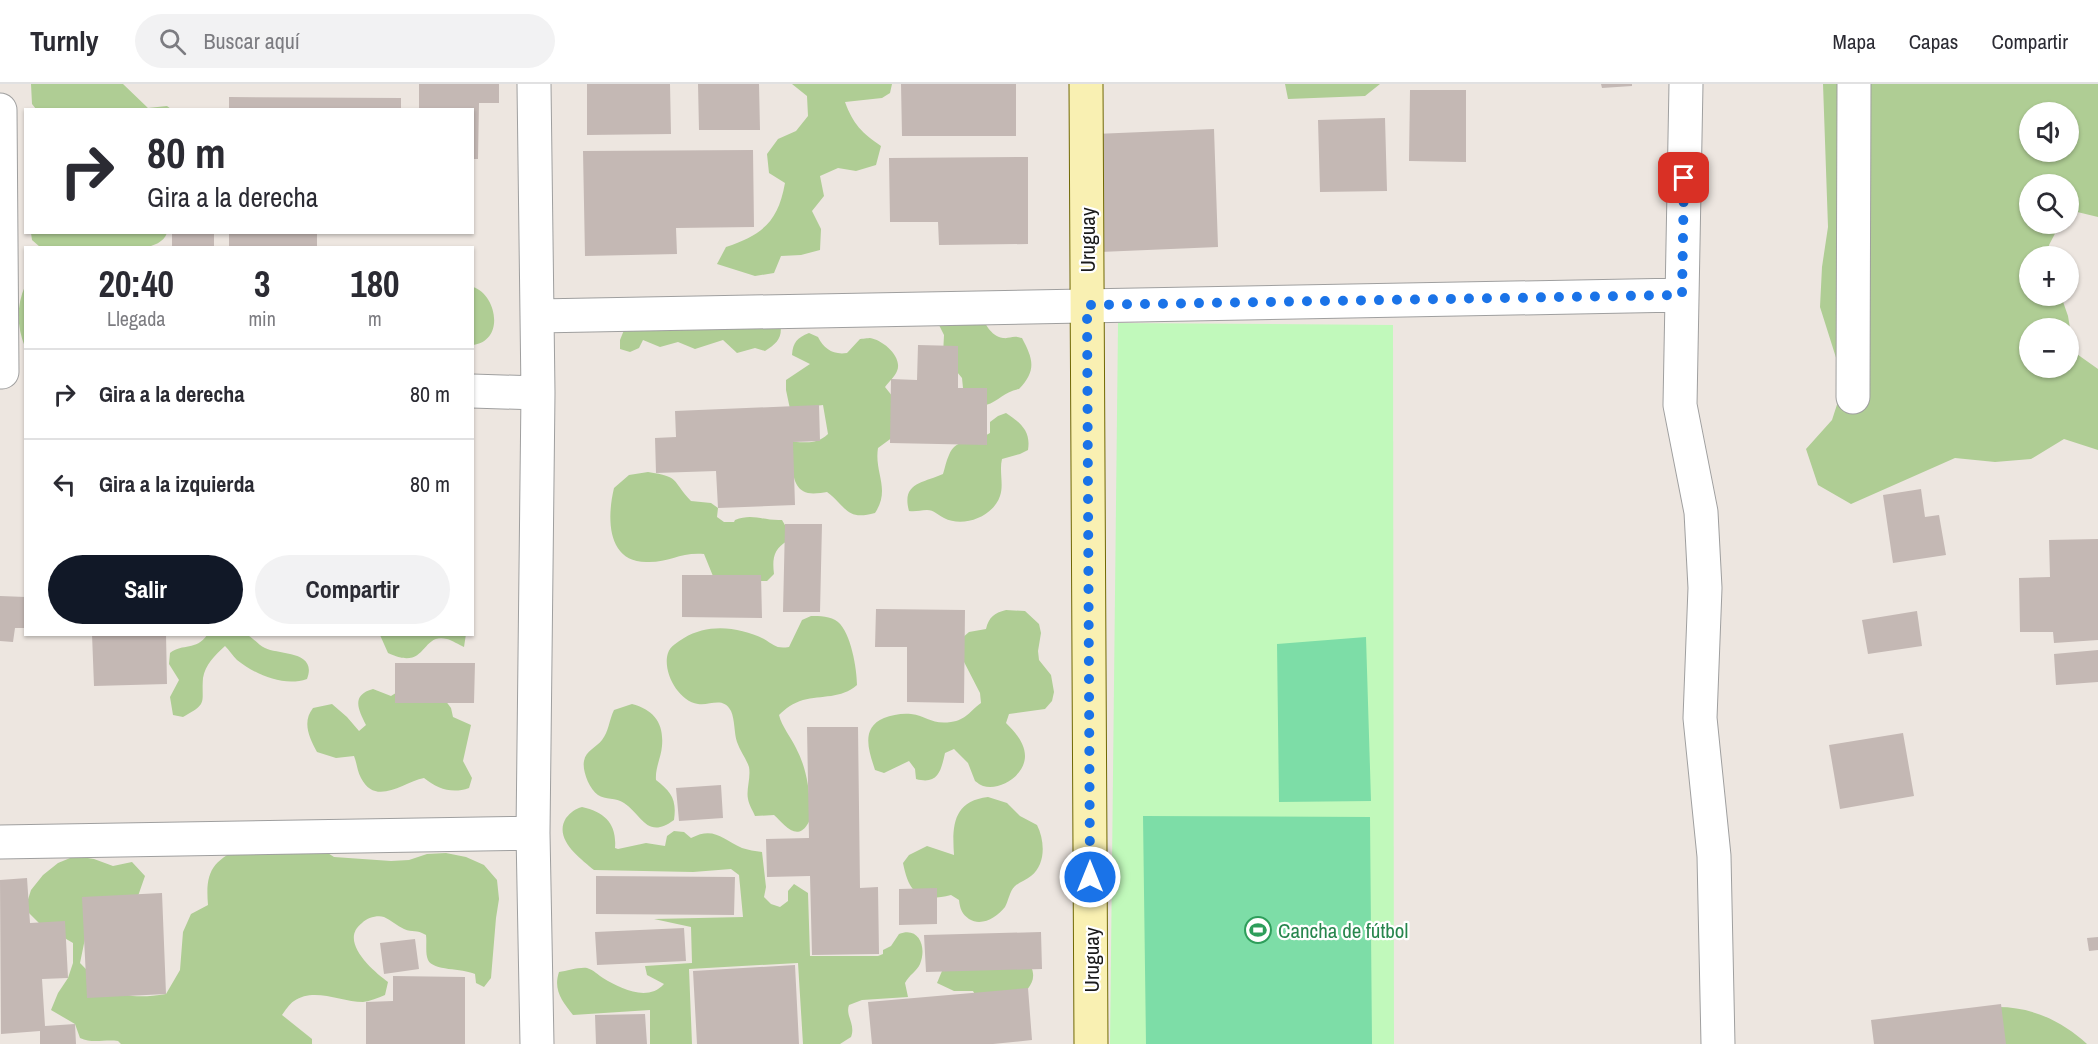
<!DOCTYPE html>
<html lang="es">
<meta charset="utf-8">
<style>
body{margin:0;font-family:"Archivo Narrow",sans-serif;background:#f2f2f3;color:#2b2b33;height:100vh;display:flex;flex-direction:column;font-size:22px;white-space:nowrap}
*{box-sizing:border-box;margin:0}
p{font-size:20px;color:#7c7c81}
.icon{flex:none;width:33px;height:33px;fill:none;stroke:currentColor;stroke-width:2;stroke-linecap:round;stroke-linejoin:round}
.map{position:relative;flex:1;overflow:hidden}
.side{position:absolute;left:24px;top:162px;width:450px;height:390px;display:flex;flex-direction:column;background:#fff;border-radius:0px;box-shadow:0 2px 4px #0004}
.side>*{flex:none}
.hud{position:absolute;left:24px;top:24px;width:450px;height:126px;border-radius:0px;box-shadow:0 2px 4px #0004;background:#fff;color:#2b2b33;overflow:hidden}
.controls{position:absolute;left:2019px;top:18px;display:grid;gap:12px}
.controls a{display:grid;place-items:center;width:60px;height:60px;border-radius:50%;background:#fff;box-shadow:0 2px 4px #0004;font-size:30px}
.pin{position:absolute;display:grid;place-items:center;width:51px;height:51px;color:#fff;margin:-26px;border-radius:12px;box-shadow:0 3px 9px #0006}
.me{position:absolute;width:66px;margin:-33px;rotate:0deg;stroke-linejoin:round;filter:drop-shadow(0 0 4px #0008)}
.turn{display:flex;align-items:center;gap:21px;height:126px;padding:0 24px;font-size:27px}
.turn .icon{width:78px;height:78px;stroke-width:2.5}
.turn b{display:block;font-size:42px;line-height:51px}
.eta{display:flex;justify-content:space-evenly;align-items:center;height:102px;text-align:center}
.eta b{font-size:36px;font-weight:700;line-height:42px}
.primary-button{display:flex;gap:12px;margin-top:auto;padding:12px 24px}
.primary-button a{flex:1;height:69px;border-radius:36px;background:#111827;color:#fff;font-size:24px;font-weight:700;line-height:69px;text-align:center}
.primary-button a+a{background:#f2f2f3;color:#2b2b33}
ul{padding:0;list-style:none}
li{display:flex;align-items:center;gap:18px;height:90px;padding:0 24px;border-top:2px solid #e1e1e2}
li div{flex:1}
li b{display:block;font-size:22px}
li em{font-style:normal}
header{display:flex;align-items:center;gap:36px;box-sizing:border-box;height:84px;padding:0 30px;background:#fff;border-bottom:2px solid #e1e1e2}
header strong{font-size:28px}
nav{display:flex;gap:33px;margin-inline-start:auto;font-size:21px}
.search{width:420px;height:54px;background:#f2f2f3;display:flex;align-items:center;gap:15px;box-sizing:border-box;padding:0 21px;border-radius:33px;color:#7c7c81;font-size:22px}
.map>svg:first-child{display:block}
.forest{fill:#afcd94;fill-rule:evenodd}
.park{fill:#c1f9bb}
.pitch{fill:#7ddda7}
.building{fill:#c4b8b4}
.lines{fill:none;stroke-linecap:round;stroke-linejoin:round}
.street-casing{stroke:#9f9f9f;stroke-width:35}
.secondary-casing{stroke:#706804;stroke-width:35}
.street{stroke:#fff;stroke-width:33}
.secondary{stroke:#f9f0b2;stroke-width:33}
.route{stroke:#1a73e8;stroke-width:10;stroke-dasharray:0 18}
.labels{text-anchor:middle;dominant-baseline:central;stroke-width:4.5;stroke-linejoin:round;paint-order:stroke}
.street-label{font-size:21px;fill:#1b1b1b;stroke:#fff}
.leisure-label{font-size:21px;fill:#27864d;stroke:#fff;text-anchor:start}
</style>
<header>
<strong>Turnly</strong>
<div class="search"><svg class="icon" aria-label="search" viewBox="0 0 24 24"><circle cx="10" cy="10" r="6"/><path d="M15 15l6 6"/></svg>Buscar aquí</div>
<nav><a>Mapa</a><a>Capas</a><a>Compartir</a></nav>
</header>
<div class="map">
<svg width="2098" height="960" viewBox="0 0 2098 960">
<rect width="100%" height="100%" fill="#ede6e0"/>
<path class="forest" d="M31,0H123L148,24L167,22L171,25H36L32,20Z
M792,0H892L890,9L882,14L845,18C853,40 862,49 881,62L876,81L856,87L838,84L820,92L824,112L812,127L821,145L820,166L801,171L781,172L774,189L755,192L717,180L726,163C763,150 778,138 785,99L769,89L767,70L778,55L796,47L808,32L807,12Z
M1285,0H1380L1365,12L1288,15Z
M1823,0H2098V133L2069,126L2068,100H2030V140H2060L2049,161L2051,172H2030V212H2061L2068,232L2074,268L2098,285V366L2064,355L2031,375L1995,378L1955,374L1851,420L1818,401L1806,365L1832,336L1844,299L1820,223L1822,183L1828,143ZM2030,28H2068V68H2030ZM2030,244H2068V284H2030Z
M31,149V148L167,149C163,159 154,161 145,164L40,163L32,156Z
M25,202V263C17,243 16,223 25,202Z
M473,203C496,210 506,256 473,261Z
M979,229C985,238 990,252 1003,254C1010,255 1012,251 1022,254C1033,275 1037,286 1019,305C1005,307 999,317 986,321L968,312L963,304L962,294L943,271L944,251L935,233Z
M780,238C783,253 778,259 765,267L755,264L737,269L723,256L695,265L678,258L660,263L643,256L639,264L630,268L620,265V256L624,246Z
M809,249L818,253C824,265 833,271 847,269L860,255C861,255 869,254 870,254C883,256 903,273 897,287C895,292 889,298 885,303L897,318L893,353L878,364C874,389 891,405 875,429C846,437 847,423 827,408C822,409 813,410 808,409C788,404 793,374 793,358C807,358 816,361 828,350L823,321L790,325L786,306V296L810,280L792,271C793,258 797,254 809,249Z
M1006,329C1021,339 1031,347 1028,366L1020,370L1002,375C999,387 1004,401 1000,412C993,433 963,444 944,434C938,431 934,426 927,426C920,426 916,428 909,427C901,398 924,399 943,390C945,384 946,377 949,371C956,353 976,358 990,349V338L998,332Z
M648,388C681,393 671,396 691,417L711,419L718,424L717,433L724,438H734L735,436C753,429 763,437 782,436L789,448L787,457C774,465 772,474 774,490L767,497H715L704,470C681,468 670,478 649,478C606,480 607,433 614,404L629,391Z
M1006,526L1025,527L1039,540L1041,549L1038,567L1039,576L1051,591L1054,608L1052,617L1045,625L1009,630L1006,639C1015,648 1025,659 1025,672C1025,691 1001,707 983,702C980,701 978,699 975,697L968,679L954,665L945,669C941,687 938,701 916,695L915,685L909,677L884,689L875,686C869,667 860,644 884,634C892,631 902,629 911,630C927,632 932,641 951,638C966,636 970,627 981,619L980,609L962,574L961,555L969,548L986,545C989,533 994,529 1006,526Z
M811,532C819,532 831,532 838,538C851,549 857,585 857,601C841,615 822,611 803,616C793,619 786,624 779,631C782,643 791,653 796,664C806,683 809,702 810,723C810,730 811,736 807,741C796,758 783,739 774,731L755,732C753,727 749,721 748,715C746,705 751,694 749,683C746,674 740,667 737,658C734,649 735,636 731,627C723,612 710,622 698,620C678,617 662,587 668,569C670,562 678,558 684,554C709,539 739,543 764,555C774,561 776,565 789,563L802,536Z
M466,550L464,563C459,561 452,556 447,555C420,548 428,588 388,569L380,551Z
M207,551C219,550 234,548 245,550C252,552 258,561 265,564C278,571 318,566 307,595C284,603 256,591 237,576C233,572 229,566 225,562C215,571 205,581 203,594C201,619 209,619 183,633L173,631L170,613L179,596L169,580L170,569C183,559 196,567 207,551Z
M373,605L391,612L399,607L445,616L451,624L453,633L471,641L463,677L472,694L469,704C452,710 438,705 424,694C403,698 376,723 361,694C357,687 357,679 354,672L336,674L317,668C309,653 302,638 313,624L332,620L347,633L359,647L366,641C358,625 351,611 373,605Z
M632,620C654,626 664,639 662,662C661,674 655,684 656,696C671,708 677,715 674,736C647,756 642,731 624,719C616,713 605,716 598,711C589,705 582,686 584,677C586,666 596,664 602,656C609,647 609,636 614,626Z
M988,713L1007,719L1020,732L1037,741C1045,757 1046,780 1031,792C1026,796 1020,798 1015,802C1009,808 1009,816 1005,823C997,833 982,843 969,835C962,830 960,825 959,816L951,811C920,819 909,810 903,779L909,771L927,762L954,771C952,742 953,717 988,713Z
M582,723C605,728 617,740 615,764L618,765L646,759L665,762L667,752L674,747L684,748L691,754C714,742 722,755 742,764C748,766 755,767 762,768L766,803L764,813L771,820L780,823L788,817V807L794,800L808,809L810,872H878L883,870V866L891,862L899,850C919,842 927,863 920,880C917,887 909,891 905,899L908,913L862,916L849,921C845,932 856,940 851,953L840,960H803L798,879L689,885L692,960H650V926L573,931C562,917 553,906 559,888C567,887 579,883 587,884C594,886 598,891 603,894C621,905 648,918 664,900L647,891L645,882L692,879L691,843L654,835L743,833L739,791L731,785L693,788L594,786C580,774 553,755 566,734C571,728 575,725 582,723Z
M244,762H317L334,773L391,777L409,776L427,770L446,769L466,773L484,781L497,796L499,815L496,834L491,894L484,903L476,899L475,890C462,884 433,887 428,876C425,869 427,859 426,851C416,845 413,849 404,845C397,842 391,836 384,833C377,831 367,834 362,839C338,857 373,887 388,898L385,911C378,914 370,917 363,918C341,918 314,903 294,917C289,920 285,927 282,931L312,955V960H121L118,957C104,955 93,960 80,954L75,940L51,926L58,909L68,894L73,879V859L39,839L25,825L31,806L43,791L58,779L75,772L94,775L113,782L132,778L145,792L138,812L88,840L80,879C109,909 124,917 166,910L180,886L183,848L191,830L208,821C205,786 213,777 244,762Z
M1030,880C1039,898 1027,905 1016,918L978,916L973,907H954L937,899L942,887Z
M1998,923C2032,923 2062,937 2087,960H1912Z"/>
<path class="park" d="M1118,239L1393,241L1394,960H1110Z"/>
<path class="pitch" d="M1366,553L1371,717L1279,718L1277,560Z
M1143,732L1370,733L1372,960H1146Z"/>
<path class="building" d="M419,0H499V19H479L478,75H472V26H419Z
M587,0H670L671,50L587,51Z
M698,0H759L760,46H699Z
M901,0H1016V52H902Z
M1601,0H1632V2L1602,4Z
M1410,6H1466V78L1409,77Z
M229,13L401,14V26H229Z
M1385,34L1387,107L1320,108L1318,36Z
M1214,45L1218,163L1100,168L1095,50Z
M753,66L754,143L676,144L677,170L585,172L583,67Z
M1028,73V160L939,161L938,138H890L889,74Z
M172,148H214V164H172Z
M229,148H317V164H229Z
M918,261L958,262V304H987V361L890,359L891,295L917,296Z
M819,321L820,357L793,358L795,421L718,424L716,387L656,389L655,354L676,353L675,327Z
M1921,405L1925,433L1939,431L1946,471L1893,479L1883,411Z
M785,440H822L820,528H783Z
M2098,455V556L2054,559L2053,548H2020L2019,494L2050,493L2049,456Z
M682,491H761L762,534L682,533Z
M0,512L26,513V544H15L13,558L0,557Z
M876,525L965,526L964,619L907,618V563H875Z
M1917,527L1922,562L1868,570L1862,536Z
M92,550H166L167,600L94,602Z
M2098,566V598L2056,601L2054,570Z
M395,579H475L474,619H395Z
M807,643H858L860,804L878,803L879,870L812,871L810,792L767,793L766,755L809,754Z
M1903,649L1914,712L1840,725L1829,661Z
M721,701L723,734L679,737L676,704Z
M596,792L735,793L734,831L596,830Z
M27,794L30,839L65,837L68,894L42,895L45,942L75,940L76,960H40V947L1,950L0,796Z
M937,804V840L899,841V805Z
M162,809L166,910L87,914L82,813Z
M684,844L686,877L597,881L595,848Z
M1041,848L1042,885L926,888L924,851Z
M2098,853V866L2089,867L2087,854Z
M415,855L419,885L384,890L380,859Z
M795,881L799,960H697L693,887Z
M393,892L465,893V960H366V918L393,917Z
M1028,904L1032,956L993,960H872L868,918Z
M2001,920L2006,960H1874L1871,936Z
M645,930L647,960H596L595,931Z"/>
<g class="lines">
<defs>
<path id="street" d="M534,0L538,309L533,749L537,960
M1686,0L1680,321L1701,428L1705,504L1700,634L1714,772L1718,960
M0,26L2,288
M538,232L1682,211
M472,307L538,309
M1853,313L1854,0
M0,758L533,749"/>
<path id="secondary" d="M1086,0L1091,960"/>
</defs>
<use href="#street" class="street-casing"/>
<use href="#secondary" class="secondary-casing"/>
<use href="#street" class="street"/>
<use href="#secondary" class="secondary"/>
</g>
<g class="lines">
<path class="route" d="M1090,793L1087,221L1682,211L1684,94"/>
</g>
<defs>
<symbol id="stadium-ring" viewBox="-11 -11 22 22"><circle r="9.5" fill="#fff" stroke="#2e9e5b" stroke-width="1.5"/><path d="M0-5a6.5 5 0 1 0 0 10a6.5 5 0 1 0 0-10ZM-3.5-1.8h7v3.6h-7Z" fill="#2e9e5b"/></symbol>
</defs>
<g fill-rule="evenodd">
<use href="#stadium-ring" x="1243" y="831" width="30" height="30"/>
</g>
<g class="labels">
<g class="street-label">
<text transform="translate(1087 156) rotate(-90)">Uruguay</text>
<text transform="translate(1091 876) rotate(-90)">Uruguay</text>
</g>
<g class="leisure-label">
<text x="1278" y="846">Cancha de fútbol</text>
</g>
</g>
</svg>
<div class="controls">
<a><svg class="icon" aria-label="sound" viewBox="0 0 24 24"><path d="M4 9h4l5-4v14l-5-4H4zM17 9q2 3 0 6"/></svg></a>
<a><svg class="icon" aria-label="search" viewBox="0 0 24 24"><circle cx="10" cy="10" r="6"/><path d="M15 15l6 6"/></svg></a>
<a>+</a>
<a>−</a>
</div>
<div class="pin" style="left:1684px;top:94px;background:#d93025"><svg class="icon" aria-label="arrive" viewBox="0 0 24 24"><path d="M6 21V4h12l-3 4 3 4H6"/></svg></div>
<svg class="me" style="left:1090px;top:793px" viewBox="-20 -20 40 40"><circle r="17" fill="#1a73e8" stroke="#fff" stroke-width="3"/><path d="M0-11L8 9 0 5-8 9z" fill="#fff"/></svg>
<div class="hud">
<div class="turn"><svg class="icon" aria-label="right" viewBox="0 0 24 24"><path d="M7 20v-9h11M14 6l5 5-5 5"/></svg><div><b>80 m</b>Gira a la derecha</div></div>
</div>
<section class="side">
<div class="eta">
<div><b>20:40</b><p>Llegada</p></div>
<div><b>3</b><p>min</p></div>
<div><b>180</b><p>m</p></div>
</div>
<ul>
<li><svg class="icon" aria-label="right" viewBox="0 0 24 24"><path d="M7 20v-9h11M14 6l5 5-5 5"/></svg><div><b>Gira a la derecha</b></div><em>80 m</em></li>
<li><svg class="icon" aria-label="left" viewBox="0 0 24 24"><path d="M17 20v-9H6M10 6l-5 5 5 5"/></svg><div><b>Gira a la izquierda</b></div><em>80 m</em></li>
</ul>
<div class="primary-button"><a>Salir</a><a>Compartir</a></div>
</section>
</div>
